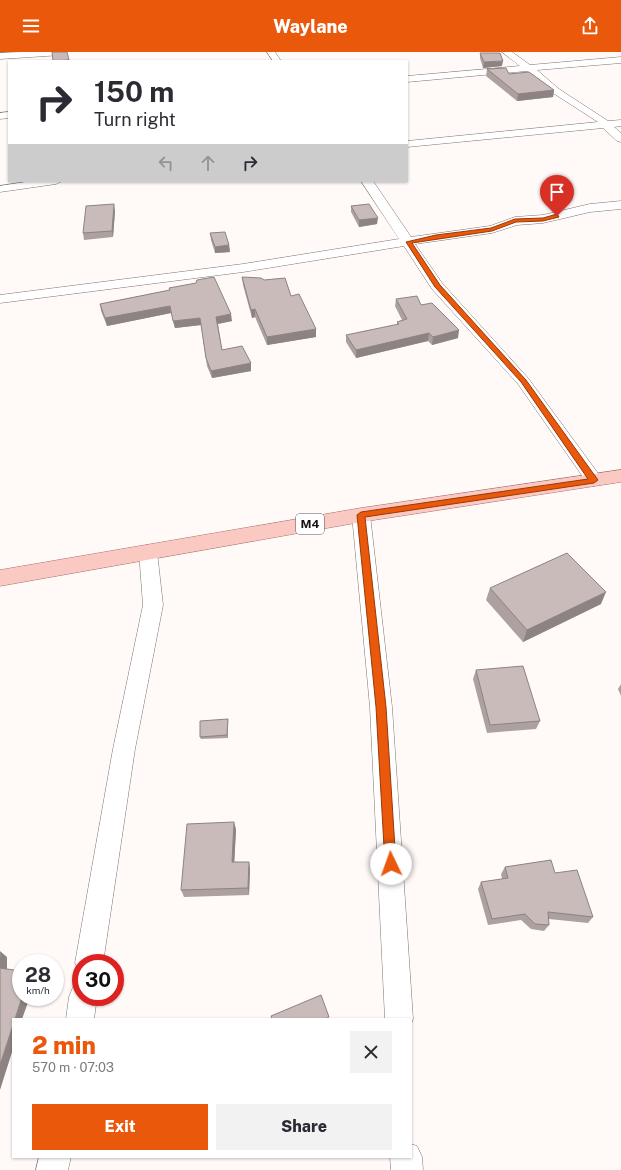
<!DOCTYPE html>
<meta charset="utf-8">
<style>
body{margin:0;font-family:"Public Sans",sans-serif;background:#f2f2f3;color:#2b2b33;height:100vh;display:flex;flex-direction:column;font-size:15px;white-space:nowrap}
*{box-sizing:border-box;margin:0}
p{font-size:13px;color:#7c7c81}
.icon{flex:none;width:22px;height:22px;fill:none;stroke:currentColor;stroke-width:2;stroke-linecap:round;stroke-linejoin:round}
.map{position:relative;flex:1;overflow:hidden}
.details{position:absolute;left:12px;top:966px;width:400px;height:140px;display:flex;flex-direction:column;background:#fff;border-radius:0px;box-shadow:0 1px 3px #0004}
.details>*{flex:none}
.banner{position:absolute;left:8px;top:8px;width:400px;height:122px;border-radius:0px;box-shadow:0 1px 3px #0004;background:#fff;color:#2b2b33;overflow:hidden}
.speed{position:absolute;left:12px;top:902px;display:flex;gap:8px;font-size:20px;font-weight:700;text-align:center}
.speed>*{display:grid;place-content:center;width:52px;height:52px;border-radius:50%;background:#fff;box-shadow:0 1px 3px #0004;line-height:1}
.speed small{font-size:10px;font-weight:400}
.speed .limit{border:6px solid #d22;background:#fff;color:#111}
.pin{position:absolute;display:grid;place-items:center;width:34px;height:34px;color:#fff;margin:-41px -17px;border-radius:50% 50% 50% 0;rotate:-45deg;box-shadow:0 0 4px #0007}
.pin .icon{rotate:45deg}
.me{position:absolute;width:44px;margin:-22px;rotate:357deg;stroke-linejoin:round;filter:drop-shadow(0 0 3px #0008)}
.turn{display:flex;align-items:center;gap:14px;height:84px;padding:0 20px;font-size:18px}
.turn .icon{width:52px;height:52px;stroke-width:2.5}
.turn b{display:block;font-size:28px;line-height:34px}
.lanes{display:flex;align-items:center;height:38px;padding:0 20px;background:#0003;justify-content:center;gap:20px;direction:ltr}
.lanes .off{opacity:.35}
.round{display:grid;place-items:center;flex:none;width:42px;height:42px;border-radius:0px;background:#f2f2f3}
.summary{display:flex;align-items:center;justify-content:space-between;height:68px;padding:0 20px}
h1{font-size:24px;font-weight:800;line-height:30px;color:#ea580c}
.action{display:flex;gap:8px;margin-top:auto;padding:8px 20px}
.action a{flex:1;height:46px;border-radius:0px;background:#ea580c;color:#fff;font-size:16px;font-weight:800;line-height:46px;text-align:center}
.action a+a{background:#f2f2f3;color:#2b2b33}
header{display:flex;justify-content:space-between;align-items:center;height:52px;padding:0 20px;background:#ea580c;color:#fff;font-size:18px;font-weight:800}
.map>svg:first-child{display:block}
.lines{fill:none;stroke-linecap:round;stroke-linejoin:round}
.minor-casing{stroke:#7e7270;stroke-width:1}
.primary-casing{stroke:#a77168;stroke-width:1}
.minor{fill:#fff;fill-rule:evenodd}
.primary{fill:#fac9c1;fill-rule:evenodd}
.wall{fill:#aca19f}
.shaded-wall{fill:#8c8382}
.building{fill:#c8bbb9;stroke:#8c8382}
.route{fill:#ea580c;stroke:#983908}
.labels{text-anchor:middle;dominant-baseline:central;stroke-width:3;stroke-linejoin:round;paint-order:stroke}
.shield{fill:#fff;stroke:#5b5858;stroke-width:1}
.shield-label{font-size:12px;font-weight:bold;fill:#151110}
</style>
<header><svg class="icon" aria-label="menu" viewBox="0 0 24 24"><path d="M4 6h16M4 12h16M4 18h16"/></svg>Waylane<svg class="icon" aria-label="share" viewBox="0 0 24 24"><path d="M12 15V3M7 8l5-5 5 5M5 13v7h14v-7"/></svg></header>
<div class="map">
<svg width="621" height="1118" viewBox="0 0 621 1118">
<rect width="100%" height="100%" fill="#fff9f8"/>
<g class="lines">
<defs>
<path id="minor" d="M21,0H66L62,3L0,7V1Z
M267,0H275L281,9H273Z
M502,0H512L530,13L621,5V11L537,18L559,37L608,69L621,68V74L614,75L621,81V90L617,89L603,76L407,95V89L598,70L553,41L527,19L407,30V24L520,14Z
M9,60V66L0,67V61Z
M32,129H62L56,132L0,140V134Z
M361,129H373L411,185L490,174L515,165L543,163L590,152L621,149V157L590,160L543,171L517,173L492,181L415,192L442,231L528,326L600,424L603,428L600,432L594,434L588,432L518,332L432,237L404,194L243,220L0,251V243L243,212L399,187Z
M361,457L367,458L370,463L392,655L413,967L411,972V967H385L370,655L352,463L355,458Z
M148,493L155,495L157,500L163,553L135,697L103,911H81V921L75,911L113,697L143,553L139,500L141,495Z
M81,932V945H97L94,967H66L69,945L73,935Z
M411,1092L417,1094L422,1105L423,1118H391L390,1105H411Z
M39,1105H71L68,1118H36Z"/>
<path id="primary" d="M621,418V430L361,470L0,534V518L361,456Z"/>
</defs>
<use href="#minor" class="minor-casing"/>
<use href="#primary" class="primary-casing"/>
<use href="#minor" class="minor"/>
<use href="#primary" class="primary"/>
</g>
<path class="wall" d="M480,1L502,14L483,16L480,6Z
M487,17L509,22L554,38L553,45L517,49L486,24Z
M351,154L377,172L359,175L351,160Z
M115,159L113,185L84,188L83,181Z
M210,181L229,193L230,200L215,201L211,188Z
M242,225L291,244L316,285L267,293L255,265L252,266L243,233Z
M169,236L232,269L218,272L222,298L251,319L212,326L207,314L201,273L175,276L171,261L107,274L101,259L100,252L170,238Z
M396,247L421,253L458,286L432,293L428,289L356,306L346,290V283L397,273V270L402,268L395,254Z
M490,536L601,552L523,590L486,548Z
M476,618L540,669L536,677L487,681L473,627Z
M621,632V644L618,637Z
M228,667V686L201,687L200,685Z
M236,777L234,810L250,816L249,843L184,845L181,838Z
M505,815L555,821L593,865L588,871L549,867V873L544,879L531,877L521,868L488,873L478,837L481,830L502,827L501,822Z"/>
<path class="shaded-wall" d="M503,9L502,14L483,16L484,10Z
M554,38L553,45L517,49L518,42Z
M114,152L115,159L113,185L112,179Z
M378,166L377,172L359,175V168Z
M229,193L230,200L215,201V195Z
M170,254L171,261L107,274L105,266Z
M255,257V265L252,266L251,258Z
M231,262L232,269L217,272L216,265Z
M200,266L201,273L175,276L173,269Z
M316,277V285L267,293V285Z
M459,278L458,286L432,293L433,285Z
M429,281L428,289L356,306V298Z
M251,311V319L212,326L211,319Z
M606,540L601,552L523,590L527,578Z
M234,770L236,777L234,817L232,810Z
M249,810L250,816L249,843L248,836Z
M1,900L7,905V922L0,916Z
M22,945H30L22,967H15Z
M13,973V997L0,1038V1013Z"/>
<path class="building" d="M52,0H67L69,8L53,9Z
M480,1H500L503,9L484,10Z
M506,16L509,22L529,20L554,38L518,42L487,17Z
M114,152L112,179L83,181L86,154Z
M369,152L378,166L359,168L351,154Z
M225,180L229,193L215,195L210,181Z
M214,225L231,262L216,265L222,298L242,294L251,311L211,319L206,306L200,266L173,269L170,254L105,266L100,252L170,238L169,236L196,231L197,228Z
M242,225L261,226L264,228L285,226L291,244L299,242L316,277L267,285L255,257L251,258Z
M417,244L421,253L432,251L459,278L433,285L429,281L356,298L346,283L399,272L397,270L407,267L396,247Z
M567,501L606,540L527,578L490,536Z
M523,614L540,669L490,673L476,618Z
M228,667L227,683L200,685V669Z
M234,770L232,810H249L248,836L181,838L187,772Z
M551,808L555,821L577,818L593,865L548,860L549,873L535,872L525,862L492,867L481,830L508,826L505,815Z
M0,900H1L0,916L21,919V945H22L15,967H13V973L0,1013Z
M321,943L329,965L325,967H272L271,964Z"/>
<path class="route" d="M557,162L559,165L543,169L516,170L492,179L412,191L440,233L526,328L598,428L594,431L365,465L386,655L396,812L395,816L391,818L387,816L385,812L376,655L357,463L361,460L588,427L521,330L435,235L406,190L436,183L491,176L515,167L543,166Z"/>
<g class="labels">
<rect class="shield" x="296" y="462" width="28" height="20" rx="3"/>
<g class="shield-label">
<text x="310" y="472">M4</text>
</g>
</g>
</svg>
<div class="speed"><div>28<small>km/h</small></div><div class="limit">30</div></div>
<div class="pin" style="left:557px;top:164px;background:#d93025"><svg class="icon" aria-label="arrive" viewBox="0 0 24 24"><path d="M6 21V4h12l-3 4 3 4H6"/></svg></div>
<svg class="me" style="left:391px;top:812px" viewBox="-20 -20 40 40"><circle r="19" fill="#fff"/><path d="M0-13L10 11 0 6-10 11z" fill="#ea580c"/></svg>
<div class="banner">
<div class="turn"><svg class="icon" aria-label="right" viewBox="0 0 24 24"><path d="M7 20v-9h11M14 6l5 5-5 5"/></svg><div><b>150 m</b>Turn right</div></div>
<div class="lanes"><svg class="icon off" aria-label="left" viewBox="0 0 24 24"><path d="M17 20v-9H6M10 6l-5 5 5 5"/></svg><svg class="icon off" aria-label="ahead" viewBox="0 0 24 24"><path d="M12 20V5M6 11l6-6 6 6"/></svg><svg class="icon" aria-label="right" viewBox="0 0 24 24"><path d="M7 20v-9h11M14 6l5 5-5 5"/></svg></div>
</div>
<section class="details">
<div class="summary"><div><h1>2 min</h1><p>570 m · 07:03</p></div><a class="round"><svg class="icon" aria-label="close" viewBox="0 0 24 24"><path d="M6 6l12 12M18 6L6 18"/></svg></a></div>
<div class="action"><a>Exit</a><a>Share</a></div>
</section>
</div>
